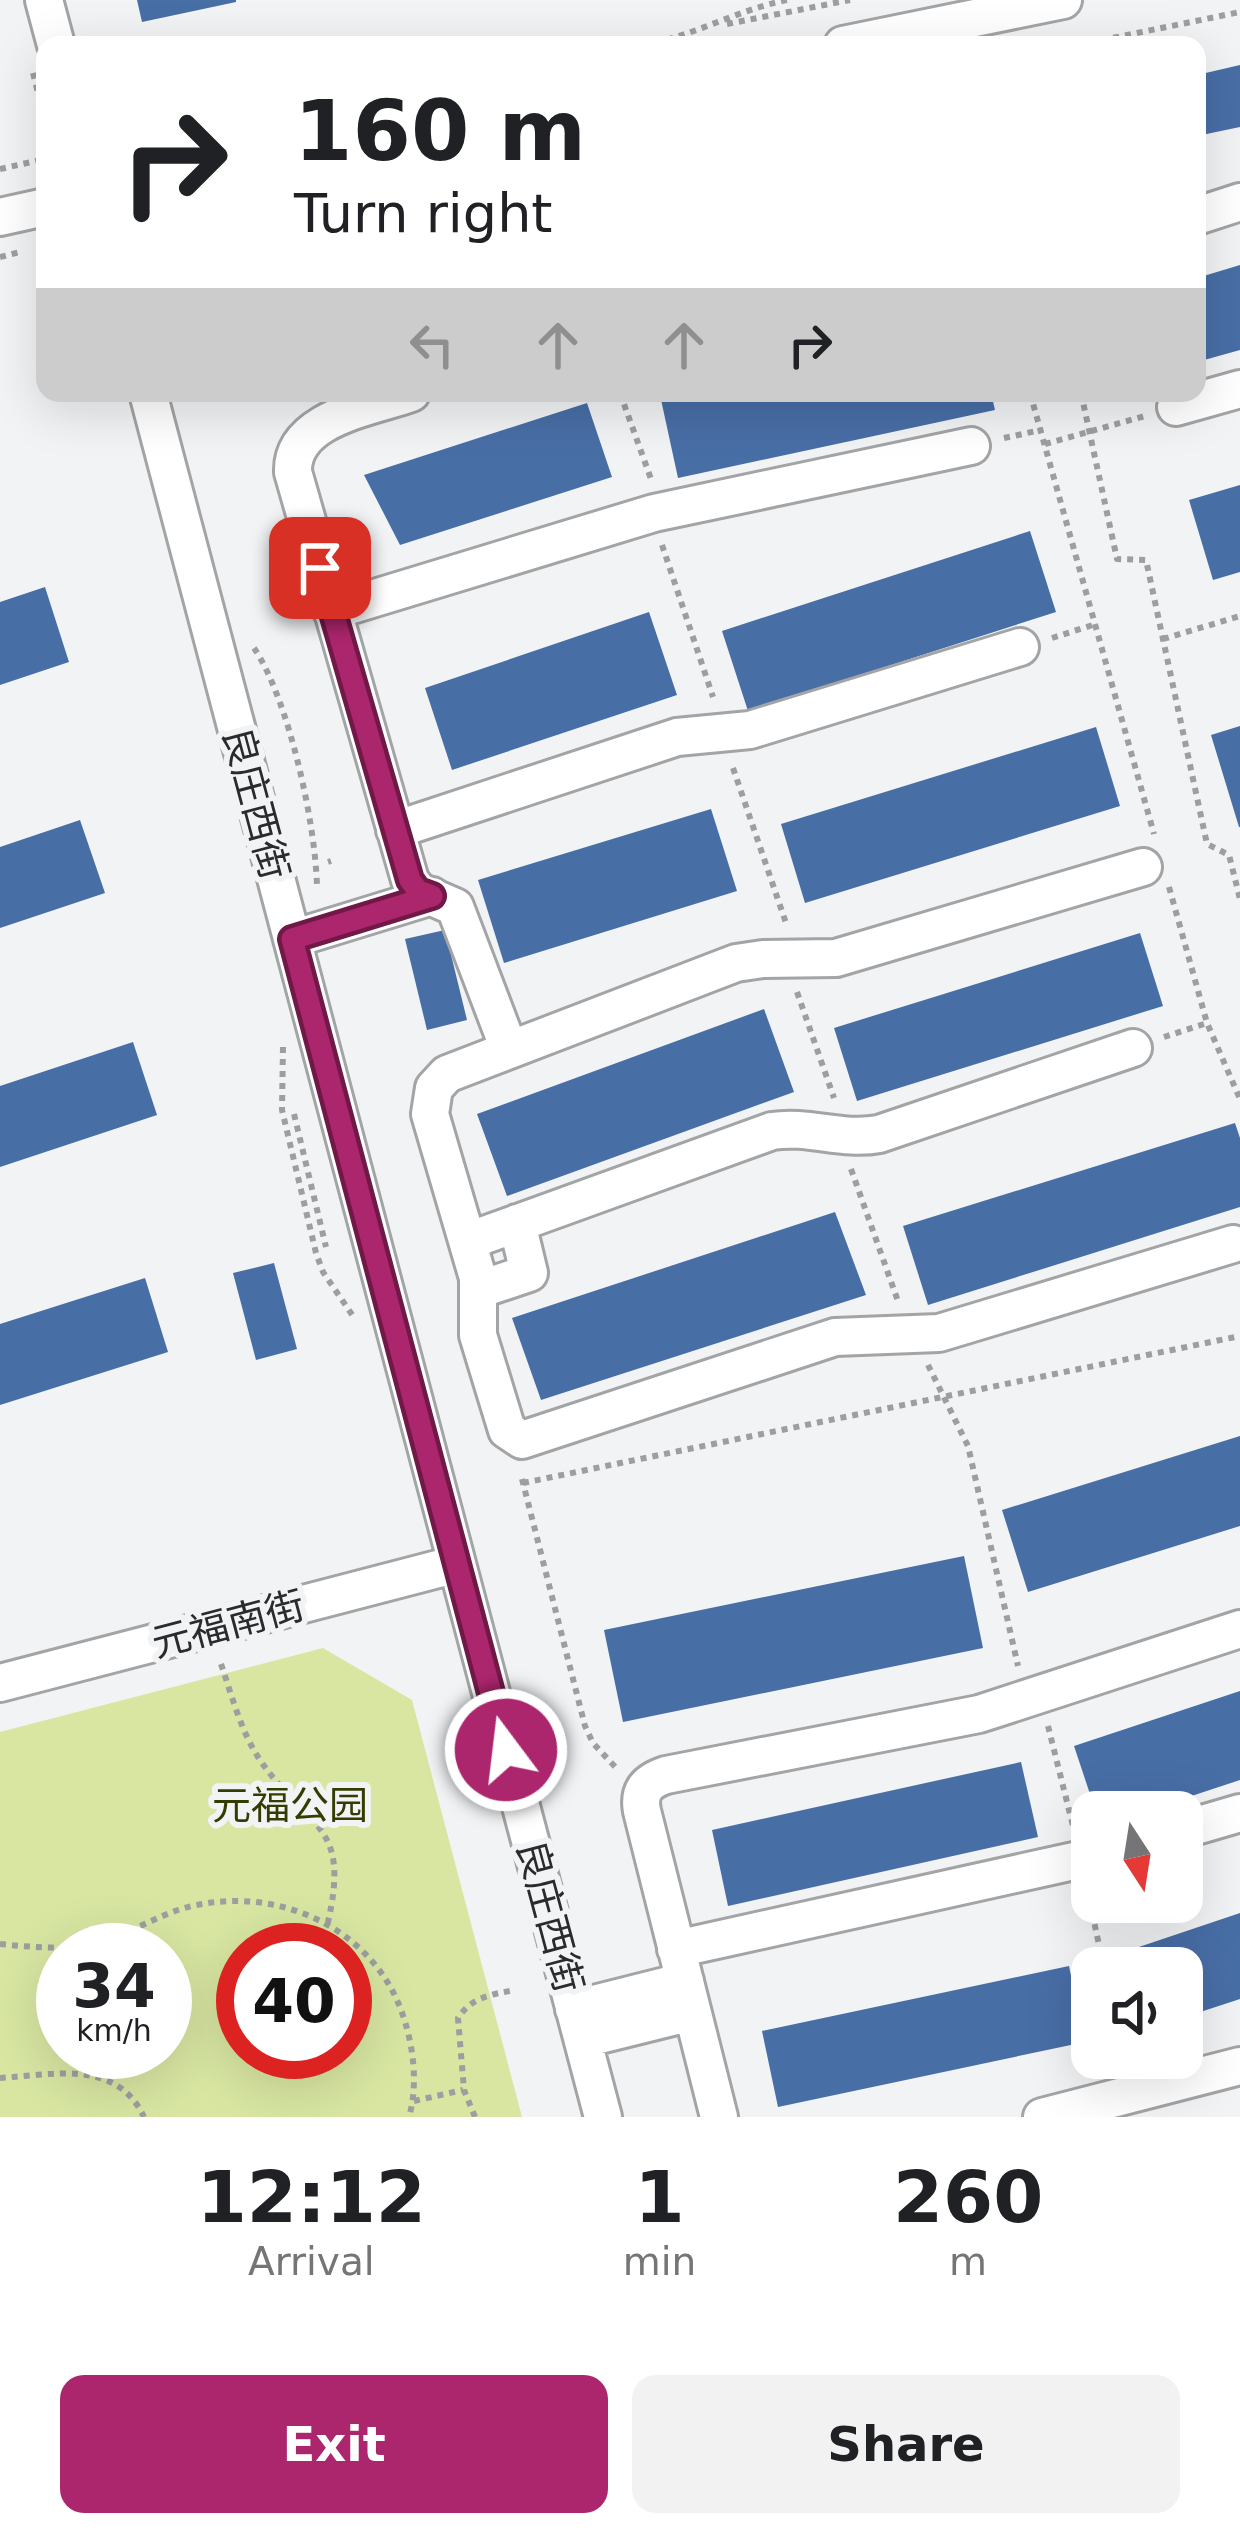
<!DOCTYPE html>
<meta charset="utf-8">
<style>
body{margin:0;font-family:"DejaVu Sans","Noto Sans SC",sans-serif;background:#f2f2f2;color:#202124;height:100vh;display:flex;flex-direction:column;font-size:45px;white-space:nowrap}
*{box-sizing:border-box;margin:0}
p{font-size:39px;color:#757577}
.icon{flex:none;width:66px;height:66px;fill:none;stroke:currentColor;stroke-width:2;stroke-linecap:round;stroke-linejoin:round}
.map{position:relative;height:2117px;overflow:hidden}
.sheet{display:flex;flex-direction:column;background:#fff;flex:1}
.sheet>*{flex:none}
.hud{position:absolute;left:36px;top:36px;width:1170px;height:366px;border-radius:24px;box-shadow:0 12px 48px #0002;background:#fff;color:#202124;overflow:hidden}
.needle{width:78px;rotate:168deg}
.fabs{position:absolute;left:1071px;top:1791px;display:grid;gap:24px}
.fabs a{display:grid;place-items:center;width:132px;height:132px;border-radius:24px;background:#fff;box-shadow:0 12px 48px #0002;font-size:60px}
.speed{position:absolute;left:36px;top:1923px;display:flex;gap:24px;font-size:60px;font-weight:700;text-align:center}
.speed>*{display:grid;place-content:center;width:156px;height:156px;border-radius:50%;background:#fff;box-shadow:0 12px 48px #0002;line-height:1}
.speed small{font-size:30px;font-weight:400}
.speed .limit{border:18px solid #d22;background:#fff;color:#111}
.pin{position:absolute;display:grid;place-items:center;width:102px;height:102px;color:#fff;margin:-51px;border-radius:24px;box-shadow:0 6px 18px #0006}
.me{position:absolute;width:132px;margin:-66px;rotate:345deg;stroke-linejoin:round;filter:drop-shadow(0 0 9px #0008)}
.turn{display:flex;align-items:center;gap:42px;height:252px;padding:0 60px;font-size:54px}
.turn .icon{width:156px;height:156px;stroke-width:2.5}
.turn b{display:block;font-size:84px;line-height:102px}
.lanes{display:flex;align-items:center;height:114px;padding:0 60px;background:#0003;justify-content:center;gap:60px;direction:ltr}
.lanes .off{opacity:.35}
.eta{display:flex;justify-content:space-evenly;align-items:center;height:204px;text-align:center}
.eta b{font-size:72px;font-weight:700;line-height:84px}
.cta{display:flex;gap:24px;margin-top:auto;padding:24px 60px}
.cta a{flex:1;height:138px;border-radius:24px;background:#ac266d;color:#fff;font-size:48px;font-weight:700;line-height:138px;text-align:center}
.cta a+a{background:#f2f2f2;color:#202124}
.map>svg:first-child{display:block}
.green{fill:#d8e6a2;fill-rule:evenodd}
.building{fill:#486ea6}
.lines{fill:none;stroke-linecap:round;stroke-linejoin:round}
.minor-casing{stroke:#a2a4a6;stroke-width:42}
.path{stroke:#9c9e9f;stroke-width:6;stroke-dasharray:6 6;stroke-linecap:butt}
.minor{stroke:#fff;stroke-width:36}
.route-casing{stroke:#701947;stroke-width:30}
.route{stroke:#ac266d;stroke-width:21}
.labels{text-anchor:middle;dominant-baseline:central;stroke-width:12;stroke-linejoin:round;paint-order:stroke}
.street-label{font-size:39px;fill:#2a2b2c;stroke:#f1f3f5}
.park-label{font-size:39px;fill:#353c01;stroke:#f1f3f5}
</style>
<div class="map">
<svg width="1240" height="2117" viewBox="0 0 1240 2117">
<rect width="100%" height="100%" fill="#f1f3f5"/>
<path class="green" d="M323,1648L412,1700L522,2117H0V1732ZM63,1950H165V2052H63ZM243,1950H345V2052H243Z"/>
<path class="building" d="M137,0H236V2L142,22Z
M1240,65V127L1197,136V75Z
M1240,265V350L1197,362V278Z
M669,393H991L995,410L678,478L660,395Z
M587,403L612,477L400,545L364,475Z
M1240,485V572L1213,580L1189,500Z
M1030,531L1056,612L748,711L722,631Z
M45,587L69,662L0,685V602Z
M649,612L677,695L452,770L425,688Z
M1240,726V827H1239L1211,735Z
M1096,727L1120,806L805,903L781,824Z
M711,809L737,891L504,963L478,880Z
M80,820L105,893L0,928V847Z
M445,930L467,1020L427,1030L405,939Z
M1140,933L1163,1006L857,1101L834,1028Z
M764,1009L794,1092L507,1196L477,1114Z
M133,1042L157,1115L0,1167V1086Z
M1235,1123L1240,1138V1207L928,1305L903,1226Z
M835,1212L866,1295L541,1400L512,1318Z
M274,1263L297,1349L256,1360L233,1273Z
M145,1278L168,1352L0,1405V1324Z
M1240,1436V1526L1028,1592L1002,1510Z
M964,1556L983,1648L623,1722L604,1630Z
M1240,1691V1780L1143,1812H1096L1074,1746Z
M1021,1762L1038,1837L728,1906L712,1830Z
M1240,1913V1999L1182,2018V1968H1136L1130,1950Z
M1069,1966L1085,2042L778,2107L762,2031Z"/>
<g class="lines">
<defs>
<path id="minor" d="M44,0L56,45
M843,45L1063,0
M1197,216L1240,202
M0,217L45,207
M148,393L603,2117
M411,393C372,407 291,418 293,472L410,880L418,891L455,907L509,1049
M1176,407L1240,389
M332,611L654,513L971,446
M395,830L677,737L750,730L1020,647
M1143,867L836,958L763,959L736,963L447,1074L434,1088L430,1114L478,1278V1335L507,1430L522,1440L835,1337L939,1333L1233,1244
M292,939L432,896
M468,1241L772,1131C809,1125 842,1141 879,1134L1133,1048
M478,1290L529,1273L517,1223
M0,1683L457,1564
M1182,1830L1240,1813
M676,1949L1092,1857
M574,2009L685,1981
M583,2039L692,2012
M719,2117L642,1811C638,1790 648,1781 666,1775L979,1714L1240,1629
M1042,2117L1240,2066"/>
</defs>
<use href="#minor" class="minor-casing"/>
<path class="path" d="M727,24L850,0
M644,45C694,36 737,10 787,0
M1078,45L1240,12
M33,73L45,121
M0,169L45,159
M0,257L20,252
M620,393L651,479
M1030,393L1154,834
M1081,393L1117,559L1146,560L1207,844L1229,855L1240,899
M1004,438L1041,430
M1045,444L1145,416
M662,545L713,697
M1052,638L1096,624
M1163,639L1240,616
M254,648C289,700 316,825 317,888
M733,768L787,926
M328,862L331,861
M1169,887L1207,1023L1240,1099
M797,992L834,1098
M1164,1037L1207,1023
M283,1047L282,1110L316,1253L323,1272L355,1319
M294,1114L326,1247
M851,1169L899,1304
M928,1365L968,1446L1018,1666
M522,1479L585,1726L593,1743L618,1770
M523,1483L1240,1336
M221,1664C232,1696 241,1732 260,1760C308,1830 351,1822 328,1922
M1048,1726L1074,1830
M1087,1889L1104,1968
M0,1944C31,1947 62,1950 92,1944C123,1937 149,1920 178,1910C256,1885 345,1913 388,1983C410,2019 421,2076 409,2117
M0,2078C52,2075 116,2058 144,2117
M414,2101L463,2090
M475,2117L464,2090L458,2018C472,1997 490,1995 514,1990"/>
<use href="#minor" class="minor"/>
</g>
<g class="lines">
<defs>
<path id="route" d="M320,568L410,880L418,891L432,896L292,939L506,1750"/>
</defs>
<use href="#route" class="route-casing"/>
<use href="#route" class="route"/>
</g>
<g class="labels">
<g class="street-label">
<text transform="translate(256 803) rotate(75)">良庄西街</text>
<text transform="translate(228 1624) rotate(-15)">元福南街</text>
<text transform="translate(550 1916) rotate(75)">良庄西街</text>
</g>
<g class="park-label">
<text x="290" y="1805">元福公园</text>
</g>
</g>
</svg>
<div class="fabs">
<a><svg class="needle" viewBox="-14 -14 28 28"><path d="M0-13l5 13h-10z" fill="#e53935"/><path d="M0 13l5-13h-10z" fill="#757577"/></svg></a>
<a><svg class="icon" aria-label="sound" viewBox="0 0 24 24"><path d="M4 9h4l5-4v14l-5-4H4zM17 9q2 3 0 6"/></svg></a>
</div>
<div class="speed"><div>34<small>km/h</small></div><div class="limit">40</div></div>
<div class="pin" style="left:320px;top:568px;background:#d93025"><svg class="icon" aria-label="arrive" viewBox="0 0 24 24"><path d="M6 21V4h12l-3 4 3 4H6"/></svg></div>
<svg class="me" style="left:506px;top:1750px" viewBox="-20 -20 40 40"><circle r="17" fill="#ac266d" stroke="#fff" stroke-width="3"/><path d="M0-11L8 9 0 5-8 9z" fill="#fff"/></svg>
<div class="hud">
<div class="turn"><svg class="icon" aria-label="right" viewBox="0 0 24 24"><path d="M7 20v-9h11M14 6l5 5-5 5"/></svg><div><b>160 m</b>Turn right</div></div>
<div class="lanes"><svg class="icon off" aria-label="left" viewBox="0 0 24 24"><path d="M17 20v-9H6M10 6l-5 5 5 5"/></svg><svg class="icon off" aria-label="ahead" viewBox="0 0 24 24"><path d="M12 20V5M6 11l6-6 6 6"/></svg><svg class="icon off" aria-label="ahead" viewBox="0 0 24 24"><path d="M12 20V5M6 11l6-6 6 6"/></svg><svg class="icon" aria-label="right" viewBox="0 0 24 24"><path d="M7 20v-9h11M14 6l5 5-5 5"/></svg></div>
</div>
</div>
<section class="sheet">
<div class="eta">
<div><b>12:12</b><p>Arrival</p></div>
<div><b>1</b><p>min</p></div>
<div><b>260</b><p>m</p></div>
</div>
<div class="cta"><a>Exit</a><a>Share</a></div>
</section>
